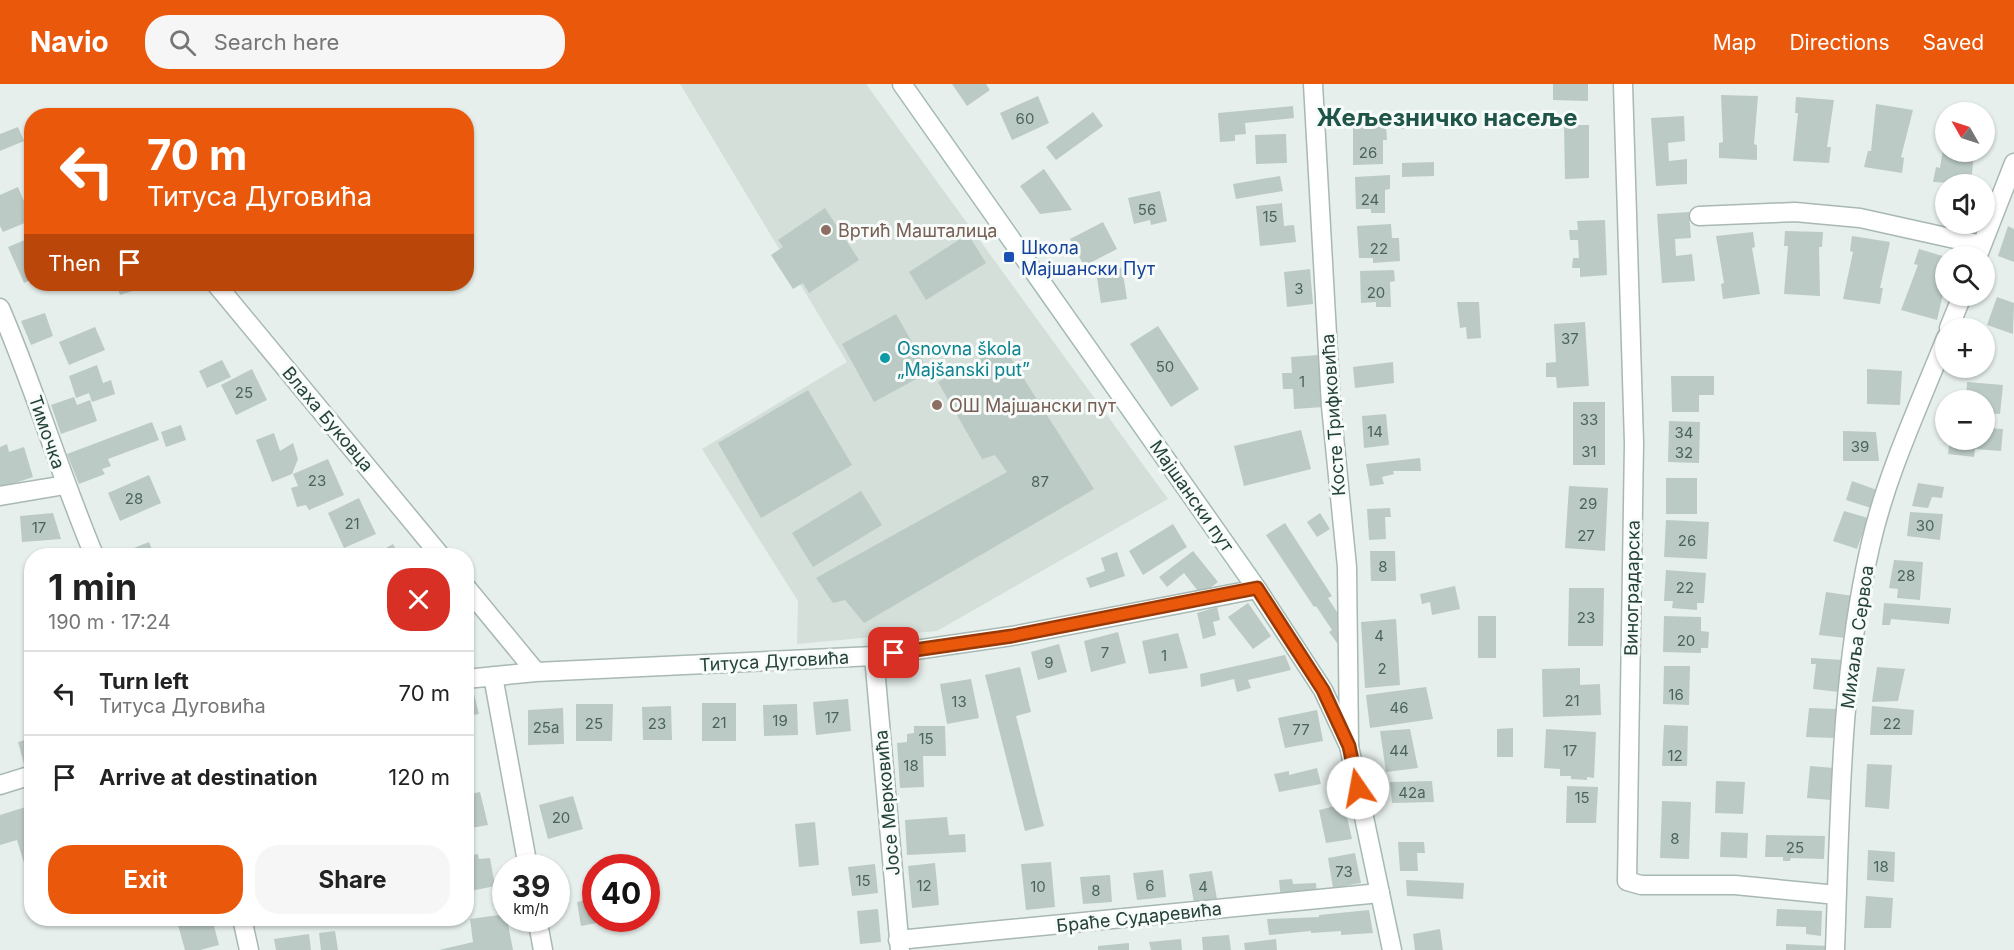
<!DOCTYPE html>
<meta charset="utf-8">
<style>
body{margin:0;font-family:Inter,sans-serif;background:#f6f6f6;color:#222;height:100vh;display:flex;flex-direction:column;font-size:22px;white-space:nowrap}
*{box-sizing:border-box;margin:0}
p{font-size:20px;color:#767676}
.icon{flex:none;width:33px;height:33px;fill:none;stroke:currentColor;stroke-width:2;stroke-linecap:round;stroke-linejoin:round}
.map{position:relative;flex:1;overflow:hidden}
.sheet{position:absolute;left:24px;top:464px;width:450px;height:378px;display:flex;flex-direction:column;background:#fff;border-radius:24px;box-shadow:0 2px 4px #0004}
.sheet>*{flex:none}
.banner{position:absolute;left:24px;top:24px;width:450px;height:183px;border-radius:24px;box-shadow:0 2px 4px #0004;background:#ea580c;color:#fff;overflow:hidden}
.needle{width:39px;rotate:309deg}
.fabs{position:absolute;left:1935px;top:18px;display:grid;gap:12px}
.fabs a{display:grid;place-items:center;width:60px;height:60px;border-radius:50%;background:#fff;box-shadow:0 2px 4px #0004;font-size:30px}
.speed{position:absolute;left:492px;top:770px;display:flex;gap:12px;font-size:30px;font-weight:700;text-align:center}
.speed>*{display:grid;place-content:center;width:78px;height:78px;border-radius:50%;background:#fff;box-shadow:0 2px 4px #0004;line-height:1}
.speed small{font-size:15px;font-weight:400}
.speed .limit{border:9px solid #d22;background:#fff;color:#111}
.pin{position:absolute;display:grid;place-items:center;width:51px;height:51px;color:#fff;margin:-26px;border-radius:12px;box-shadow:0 3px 9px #0006}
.me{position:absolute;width:66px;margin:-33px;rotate:348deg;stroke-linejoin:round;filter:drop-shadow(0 0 4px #0008)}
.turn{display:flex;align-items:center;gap:21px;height:126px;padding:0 24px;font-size:27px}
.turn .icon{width:78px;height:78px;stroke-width:2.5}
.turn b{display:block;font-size:42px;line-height:51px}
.then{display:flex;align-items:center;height:57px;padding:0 24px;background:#0003;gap:12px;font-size:22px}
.round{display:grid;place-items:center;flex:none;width:63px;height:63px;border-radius:24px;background:#f6f6f6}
.summary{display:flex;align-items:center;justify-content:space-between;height:102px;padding:0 24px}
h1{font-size:36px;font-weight:700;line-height:45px}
.primary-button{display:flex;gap:12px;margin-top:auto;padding:12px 24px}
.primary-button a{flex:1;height:69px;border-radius:24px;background:#ea580c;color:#fff;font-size:24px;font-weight:700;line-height:69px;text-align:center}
.primary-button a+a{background:#f6f6f6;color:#222}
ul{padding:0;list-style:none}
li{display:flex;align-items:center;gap:18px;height:84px;padding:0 24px;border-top:2px solid #e0e0e0}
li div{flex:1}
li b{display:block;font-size:22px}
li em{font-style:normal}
header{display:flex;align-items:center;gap:36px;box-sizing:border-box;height:84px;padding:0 30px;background:#ea580c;color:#fff}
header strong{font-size:28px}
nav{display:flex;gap:33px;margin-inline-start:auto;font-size:21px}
.search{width:420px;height:54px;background:#f6f6f6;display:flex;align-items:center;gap:15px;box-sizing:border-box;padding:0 21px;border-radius:24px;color:#767676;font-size:22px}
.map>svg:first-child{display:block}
.built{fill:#d4dfda}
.building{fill:#bbcac4}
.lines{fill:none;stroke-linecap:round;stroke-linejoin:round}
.street-casing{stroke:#a8b8b2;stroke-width:21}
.secondary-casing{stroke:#a4bbb3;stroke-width:21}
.street{stroke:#fff;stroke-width:18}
.secondary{stroke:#fff;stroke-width:18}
.route-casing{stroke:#983908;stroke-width:15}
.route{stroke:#ea580c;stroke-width:10}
.education-dot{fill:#8d6e63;stroke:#f7fbf9;stroke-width:2}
.transit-dot{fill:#1a4fb4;stroke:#f7fbf9;stroke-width:2}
.culture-dot{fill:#0f9aa8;stroke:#f7fbf9;stroke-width:2}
.labels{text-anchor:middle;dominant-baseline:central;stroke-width:6;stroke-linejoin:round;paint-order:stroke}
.number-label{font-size:15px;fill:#4a645c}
.education-label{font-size:18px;fill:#785e54;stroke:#f7fbf9;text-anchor:start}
.transit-label{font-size:18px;fill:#164399;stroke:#f7fbf9;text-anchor:start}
.culture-label{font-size:18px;fill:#0d838f;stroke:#f7fbf9;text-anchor:start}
.street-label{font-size:18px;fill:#24423a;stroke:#f7fbf9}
.district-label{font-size:24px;font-weight:bold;fill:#1f5548;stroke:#f7fbf9}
</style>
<header>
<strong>Navio</strong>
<div class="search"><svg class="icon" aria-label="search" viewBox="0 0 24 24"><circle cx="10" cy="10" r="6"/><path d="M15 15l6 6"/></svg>Search here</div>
<nav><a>Map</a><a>Directions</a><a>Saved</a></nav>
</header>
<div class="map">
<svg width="2014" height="866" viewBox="0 0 2014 866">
<rect width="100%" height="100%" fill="#e6efeb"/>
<path class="built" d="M680,0H866L1168,415L937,547L797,560L798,517L702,365L847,278Z"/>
<path class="building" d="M952,0H986L990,6L967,22Z
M1553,0H1588V17L1553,16Z
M1721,11L1758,12L1754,60L1757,61V76L1719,74V59L1723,58Z
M1038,12L1049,39L1012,56L1000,29Z
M1796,13L1834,16L1827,63H1831L1829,79L1793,77L1798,29H1795Z
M1876,20L1913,26L1901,73L1904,74L1902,89L1864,83L1868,67H1871Z
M1293,22L1294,34L1245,39L1246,50L1235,51V57L1220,58L1218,29Z
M1093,28L1103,42L1056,76L1046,63Z
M1435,29L1436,43L1400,45V31Z
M1684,32L1685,57L1668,59L1669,77L1687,75V100L1656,102L1651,34Z
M1564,41H1589V94L1565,95Z
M1386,42L1387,56H1383V80L1353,81V43Z
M18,43L24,57L0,67V50Z
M1286,50L1287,79L1256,80L1255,51Z
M1944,58L1946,68H1974L1971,100L1933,98L1936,83L1940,84Z
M1434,78V92L1402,93V79Z
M1044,85L1072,126L1040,130L1020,102Z
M1390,91V105L1385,106V129H1371V125H1356L1355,93Z
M1280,92L1283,107L1236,115L1233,100Z
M18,103L32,136L3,148L0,142V111Z
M1160,107L1167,137L1151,141L1150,136L1134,140L1128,114Z
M1282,119L1284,142L1294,141L1296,158L1260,162L1256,122Z
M825,124L859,176L809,209L803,199L793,205L771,171L783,163L778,156Z
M1689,128L1691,154L1675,155L1676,172L1692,170L1695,197L1662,199L1657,130Z
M1605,136L1607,191L1580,193V184H1572L1573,174H1579L1578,156H1570L1569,146H1578L1577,137Z
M1103,138L1117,165L1084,182L1070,155Z
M1391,140L1392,154H1399L1400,177L1373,179V174H1359L1357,142Z
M2008,142L2014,145V178L1998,172Z
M1785,147L1823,148L1822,163H1819L1820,212L1784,210L1788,162H1784Z
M1753,148L1755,163L1752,164L1760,210L1723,215L1721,200L1724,199L1716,152Z
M968,150L986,179L926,216L909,188Z
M1852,152L1890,158L1880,204H1883L1880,220L1843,215L1853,168L1850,167Z
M32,153V195L24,199L8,163Z
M1919,165L1946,173V197L1937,236L1901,226L1918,181L1914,180Z
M1122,184L1127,215L1101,219L1096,188Z
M1310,185L1313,220L1287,223L1284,188Z
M1394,186L1395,197L1390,198L1391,223H1376V218L1361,219L1360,187Z
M116,200H154L120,211Z
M1997,213L2014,219L2013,250L1987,241Z
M1457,218H1479L1481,254L1467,255L1466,243L1460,244Z
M45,229L53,252L31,261L21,237Z
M896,230L929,288L874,318L842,260Z
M1585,238L1589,302L1557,304L1556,293H1546V279L1556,278L1554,240Z
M1158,242L1199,305L1171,323L1130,260Z
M95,243L105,266L69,281L59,258Z
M1984,255L1993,258L1985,282H1984Z
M1003,262L1094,405L864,539L845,516L833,519L816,494L1007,388L995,371L982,375L938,298Z
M1319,271L1323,323L1294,325L1293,305H1283L1282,289H1292L1291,273Z
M222,276L231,293L207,304L199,287Z
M1393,278L1394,299L1355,304L1353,283Z
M97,281L103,299L111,296L115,310L92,318L89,309L76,314L69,292Z
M252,285L267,316L236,331L221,301Z
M1867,285L1902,287L1900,321L1867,320Z
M1671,292H1714V311H1699V328H1672Z
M1967,298L2003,301L2000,330L1984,329V316H1966Z
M808,306L852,381L761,434L718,359Z
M74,313L77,321L90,316L97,337L61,350L51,321Z
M1573,318H1605V381H1573Z
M1386,330L1389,361L1364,364L1362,332Z
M1669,337L1700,338L1699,379L1668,378Z
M152,338L159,356L108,375L111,382L102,385L105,390L79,400L67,370Z
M181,341L186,356L166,363L161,348Z
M1984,344L2003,345L2001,367L1975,365L1974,373L1948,370L1950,356H1984Z
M1301,346L1311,385L1244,402L1234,362Z
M1843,347L1876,348L1879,377H1843Z
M274,349L280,367L293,359L298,375L292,390L272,398L256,356Z
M7,360L9,368L24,363L33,393L0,404V363Z
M1420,374L1421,387H1393L1394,390L1382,393L1384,400L1370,402L1366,380Z
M328,375L344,411L309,426L306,421L297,423L291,404L298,402L293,390Z
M149,391L161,419L120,437L108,409Z
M1666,394H1697V430H1666Z
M1852,397L1877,406L1871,424L1846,416Z
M1918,399L1944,403L1942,414L1932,413L1928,424L1912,422Z
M1569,402L1608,404L1605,467L1565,464Z
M861,407L882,441L813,483L792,449Z
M359,414L376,450L344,464L328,429Z
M1390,424L1391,433H1385L1386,455L1369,456L1367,425Z
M1844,427L1868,434L1857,465L1833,457Z
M1910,428L1943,430L1940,456L1907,452Z
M53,429L61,455L22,458L20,432Z
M1320,429L1330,445L1317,453L1307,438Z
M1666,436L1709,438L1707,475L1664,473Z
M1285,439L1332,512L1328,514L1344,539L1337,543L1344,554L1337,559L1329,548L1332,546L1316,522L1314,523L1266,451Z
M1173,440L1187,463L1143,491L1129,467Z
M149,458L154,471H122L121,469Z
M393,460L399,471H374Z
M1193,467L1218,498L1201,511L1184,489L1167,503L1159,493Z
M1370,467H1395L1396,497H1371Z
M1117,468L1125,492L1090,504L1086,494L1105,487L1101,474Z
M1894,476L1923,478L1920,516L1897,514L1898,505L1889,504Z
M1666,486L1706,489L1704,519H1697V526L1672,524L1673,517H1664Z
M1455,502L1460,525L1432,531L1430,518L1422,520L1420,510Z
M1569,504H1604L1603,562H1568Z
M1826,508L1853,512L1846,554L1819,551Z
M1248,519L1271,552L1253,565L1228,533Z
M1884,519L1951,524L1949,540L1891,535L1890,541H1882Z
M1217,523L1220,536L1213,538L1216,551L1203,555L1197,529Z
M1478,532H1496V574H1478Z
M1664,532L1701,533V547L1709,548L1708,564H1701V569L1663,568Z
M1396,535L1400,601L1365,604L1361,538Z
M1118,548L1126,579L1091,588L1084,557Z
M1178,549L1188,584L1149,590L1142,557Z
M1059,560L1067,588L1038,596L1031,568Z
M1285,571L1291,586L1248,596L1251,604L1237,608L1234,595L1201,603L1200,590Z
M1811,574L1843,576L1839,608L1813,605L1816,580H1811Z
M1664,582H1690L1689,621L1663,620Z
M1020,583L1031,628L1016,632L1044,742L1025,747L985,591Z
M1877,583L1905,585L1898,617L1872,618Z
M1580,584V601L1600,600L1601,631L1543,633L1542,585Z
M971,595L979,634L947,640L940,600Z
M1426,603L1433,635L1370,644L1366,611Z
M474,610L479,630L466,632V612Z
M848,615L851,647L816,651L813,618Z
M702,619H736V657H702Z
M576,620H613L612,657H576Z
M797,620L798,651L764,652L763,621Z
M671,622L672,656H643L642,623Z
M1872,622L1914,626L1912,651H1870Z
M563,624L564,660L528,661V626Z
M1809,624L1837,625L1836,654L1806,653Z
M1317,626L1323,657L1285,664L1278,634Z
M1664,641L1688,642L1687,682H1662Z
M914,642H945L946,672H923L924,703L900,704L897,659L907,658V650L914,649Z
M1513,644V673H1497V645Z
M1410,645L1418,684L1386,688L1380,647Z
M1546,645L1596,648L1594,694L1587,693V696L1571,695V692H1560V685L1544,684Z
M32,654V677L24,680L18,658Z
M1867,680L1892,681L1889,725L1865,723Z
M1810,682L1834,684L1831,716L1807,714Z
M1317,684L1321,700L1279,708L1274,690L1289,687V691Z
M1432,697L1434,718L1392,719L1390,698Z
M1716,697L1745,698L1743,730L1715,729Z
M1567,702L1598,703L1596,739H1566Z
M480,708L488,741L466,745V711Z
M573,712L583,745L548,755L539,721Z
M1662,717L1691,718L1689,775L1660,774Z
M1344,720L1352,755L1326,759L1319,726Z
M32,721V777L24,779L17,756L0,761V731Z
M947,733L949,751L965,750L966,768L907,771L905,736Z
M815,738L819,781L799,783L795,740Z
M1721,748L1748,749L1747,774L1720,773Z
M1766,751L1825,752L1824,775L1791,774L1790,777H1783V773H1765Z
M1398,758H1424L1425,769H1417L1418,787H1400Z
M1868,766L1895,768L1894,798L1867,796Z
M1355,769L1361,799L1333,804L1328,774Z
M478,770L479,775L490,774L495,802L466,808L467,772Z
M1051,778L1055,823L1026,826L1021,780Z
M935,779L939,821L912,824L908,782Z
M875,780L878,809L852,812L848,783Z
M1163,786L1166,813L1137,816L1133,789Z
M1212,787L1217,815L1194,819L1189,790Z
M1110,791L1112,818L1083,820L1080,793Z
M1292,795L1293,800L1316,799L1317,813L1281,816L1279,796Z
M1406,796L1464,799L1463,815L1407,812Z
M1866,812L1893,814L1891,844H1864Z
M596,814V834L618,835L581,842L577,818Z
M878,825L881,858L860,860L857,827Z
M1777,825L1822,827L1821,852L1806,850V843L1776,842Z
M1369,826L1373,849L1341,851V847L1311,849V847L1269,851L1267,835L1319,833V831Z
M506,830L513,866H439L473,858L470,835Z
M176,834H212L219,861L200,866H185Z
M1440,845L1443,866H1415L1413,850Z
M335,847L338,866H321L319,849Z
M309,850L311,866H276L274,855Z
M1229,851L1231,866H1203L1202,853Z
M1181,855L1182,866H1151L1149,858Z
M1276,855L1277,866H1245L1244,859Z
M1129,859V866H1098V862Z
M1786,860L1828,862V866H1786Z"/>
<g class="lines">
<defs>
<path id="street" d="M1313,0L1331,322L1347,483L1349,662
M1623,0L1634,359L1627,797L1641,801H1735L1837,811
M1699,132L1795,128L1860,134L1982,161
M1978,171L2014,79
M216,200L440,471
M0,224C35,305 60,390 94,471
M1949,244L1962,212
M0,412L65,401
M466,503L536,588
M874,572L900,866
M493,592L528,783
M466,595L536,588L874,572L1012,552L1257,505
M0,701L32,691
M242,834L249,866
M537,834L543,866
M898,856L1380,809
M1835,866C1840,732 1840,595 1870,463C1886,391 1919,322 1946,254"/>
<path id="secondary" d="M902,0L1257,505L1323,606L1349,662L1392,866"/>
</defs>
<use href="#street" class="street-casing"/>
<use href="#secondary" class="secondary-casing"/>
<use href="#street" class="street"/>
<use href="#secondary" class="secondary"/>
</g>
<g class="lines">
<defs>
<path id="route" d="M894,569L1012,552L1257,504L1323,606L1349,662L1358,704"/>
</defs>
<use href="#route" class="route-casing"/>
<use href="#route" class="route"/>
</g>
<g class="education-dot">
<circle cx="826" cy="146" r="6"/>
<circle cx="937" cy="321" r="6"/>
</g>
<rect class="transit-dot" x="1003" y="167" width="12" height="12" rx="3"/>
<circle class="culture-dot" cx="885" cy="274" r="6"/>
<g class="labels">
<g class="number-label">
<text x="1025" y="34">60</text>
<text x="1368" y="68">26</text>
<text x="1370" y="115">24</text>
<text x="1147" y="125">56</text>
<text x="1270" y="132">15</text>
<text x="1379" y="164">22</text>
<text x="1299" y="204">3</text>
<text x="1376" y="208">20</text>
<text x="1570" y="254">37</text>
<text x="1165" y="282">50</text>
<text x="1302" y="297">1</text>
<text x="244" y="308">25</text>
<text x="1589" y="335">33</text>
<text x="1375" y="347">14</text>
<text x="1684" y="348">34</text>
<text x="1860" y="362">39</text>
<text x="1589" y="367">31</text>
<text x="1684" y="368">32</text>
<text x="317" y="396">23</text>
<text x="1040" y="397">87</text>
<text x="134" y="414">28</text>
<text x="1588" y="419">29</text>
<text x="352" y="439">21</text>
<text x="1925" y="441">30</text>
<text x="39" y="443">17</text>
<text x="1586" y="451">27</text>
<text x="1687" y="456">26</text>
<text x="1383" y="482">8</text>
<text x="1906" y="491">28</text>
<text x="1685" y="503">22</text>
<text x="1586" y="533">23</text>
<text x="1379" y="551">4</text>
<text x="1686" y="556">20</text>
<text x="1105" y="568">7</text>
<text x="1164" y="571">1</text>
<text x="1049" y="578">9</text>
<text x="1382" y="584">2</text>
<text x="1676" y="610">16</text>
<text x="1572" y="616">21</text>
<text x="959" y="617">13</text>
<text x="1399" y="623">46</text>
<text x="832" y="633">17</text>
<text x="780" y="636">19</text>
<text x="719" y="638">21</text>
<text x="594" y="639">25</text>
<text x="657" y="639">23</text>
<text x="1892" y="639">22</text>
<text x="546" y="643">25a</text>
<text x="1301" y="645">77</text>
<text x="926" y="654">15</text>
<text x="1399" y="666">44</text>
<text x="1570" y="666">17</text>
<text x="1675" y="671">12</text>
<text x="911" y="681">18</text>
<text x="1412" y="708">42a</text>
<text x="1582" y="713">15</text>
<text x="561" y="733">20</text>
<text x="1675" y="754">8</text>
<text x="1795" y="763">25</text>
<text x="1881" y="782">18</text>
<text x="1344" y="787">73</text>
<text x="863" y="796">15</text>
<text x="924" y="801">12</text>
<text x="1150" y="801">6</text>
<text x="1038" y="802">10</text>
<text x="1203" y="802">4</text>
<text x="1096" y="806">8</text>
</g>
<g class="education-label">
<text x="838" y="146">Вртић Машталица</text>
<text x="949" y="321">ОШ Мајшански пут</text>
</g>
<g class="transit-label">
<text x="1021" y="163">Школа<tspan x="1021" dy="21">Мајшански Пут</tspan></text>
</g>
<g class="culture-label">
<text x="897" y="264">Osnovna škola<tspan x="897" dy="21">„Majšanski put”</tspan></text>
</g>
<g class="street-label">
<text transform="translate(1333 331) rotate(-94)">Косте Трифковића</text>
<text transform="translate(328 335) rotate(50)">Влаха Буковца</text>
<text transform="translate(47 348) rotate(71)">Тимочка</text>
<text transform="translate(1192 412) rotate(55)">Мајшански пут</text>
<text transform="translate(1632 504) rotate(-89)">Виноградарска</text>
<text transform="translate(1857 553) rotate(-82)">Михаља Сервоа</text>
<text transform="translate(774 577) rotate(-3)">Титуса Дуговића</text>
<text transform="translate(887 719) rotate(-95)">Јосе Мерковића</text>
<text transform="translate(1139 833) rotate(-6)">Браће Сударевића</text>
</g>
<g class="district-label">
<text x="1447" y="33">Жељезничко насеље</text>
</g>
</g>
</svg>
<div class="fabs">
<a><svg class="needle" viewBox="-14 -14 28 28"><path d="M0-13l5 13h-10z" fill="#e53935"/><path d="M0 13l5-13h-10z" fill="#767676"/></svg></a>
<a><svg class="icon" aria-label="sound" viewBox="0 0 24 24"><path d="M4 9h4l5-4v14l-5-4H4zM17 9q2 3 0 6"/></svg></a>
<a><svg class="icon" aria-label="search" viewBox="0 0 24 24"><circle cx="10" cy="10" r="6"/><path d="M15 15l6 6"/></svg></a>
<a>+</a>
<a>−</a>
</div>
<div class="speed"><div>39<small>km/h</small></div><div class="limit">40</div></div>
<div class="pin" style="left:894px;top:569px;background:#d93025"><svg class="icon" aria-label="arrive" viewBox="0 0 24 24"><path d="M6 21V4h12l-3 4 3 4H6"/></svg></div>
<svg class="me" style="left:1358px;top:704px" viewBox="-20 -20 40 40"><circle r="19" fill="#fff"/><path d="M0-13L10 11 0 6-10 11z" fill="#ea580c"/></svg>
<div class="banner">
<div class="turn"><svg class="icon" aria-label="left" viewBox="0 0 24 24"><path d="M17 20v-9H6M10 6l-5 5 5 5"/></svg><div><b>70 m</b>Титуса Дуговића</div></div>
<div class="then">Then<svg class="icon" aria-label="arrive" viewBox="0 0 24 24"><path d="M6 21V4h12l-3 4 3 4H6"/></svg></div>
</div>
<section class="sheet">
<div class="summary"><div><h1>1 min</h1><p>190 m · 17:24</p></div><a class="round" style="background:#d93025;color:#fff"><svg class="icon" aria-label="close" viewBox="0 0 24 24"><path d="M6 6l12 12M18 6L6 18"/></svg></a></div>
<ul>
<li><svg class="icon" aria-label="left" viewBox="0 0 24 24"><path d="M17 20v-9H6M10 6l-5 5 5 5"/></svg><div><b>Turn left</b><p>Титуса Дуговића</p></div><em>70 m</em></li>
<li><svg class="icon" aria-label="arrive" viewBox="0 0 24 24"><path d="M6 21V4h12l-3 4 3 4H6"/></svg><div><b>Arrive at destination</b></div><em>120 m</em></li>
</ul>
<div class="primary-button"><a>Exit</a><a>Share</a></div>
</section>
</div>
